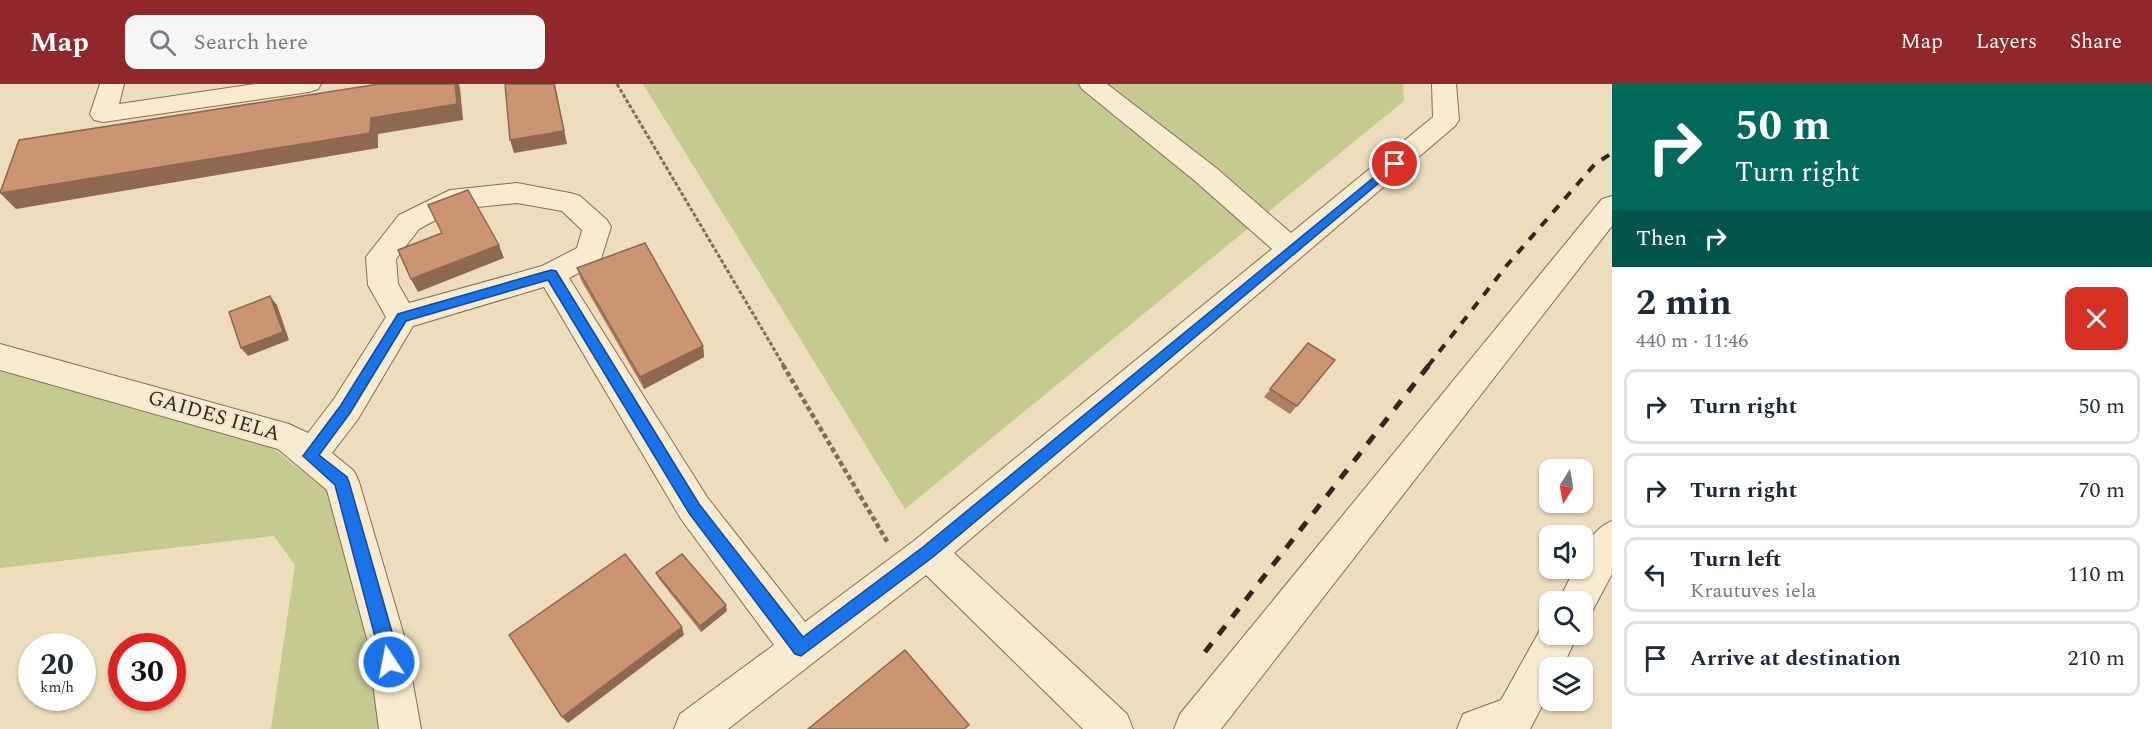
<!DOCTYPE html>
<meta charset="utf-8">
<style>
body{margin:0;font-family:Spectral,serif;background:#f6f6f7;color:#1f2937;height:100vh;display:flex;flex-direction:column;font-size:22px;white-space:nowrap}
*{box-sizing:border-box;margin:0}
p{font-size:20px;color:#747a83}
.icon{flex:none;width:33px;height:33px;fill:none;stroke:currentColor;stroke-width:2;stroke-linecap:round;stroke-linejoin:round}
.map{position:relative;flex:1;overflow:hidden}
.panel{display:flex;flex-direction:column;background:#fff;width:540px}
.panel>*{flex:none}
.guide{background:#00695c;color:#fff;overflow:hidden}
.needle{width:39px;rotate:191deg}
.tools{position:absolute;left:1539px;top:375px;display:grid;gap:12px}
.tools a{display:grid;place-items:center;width:54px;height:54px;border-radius:12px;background:#fff;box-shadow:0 2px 4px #0004;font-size:30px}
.speed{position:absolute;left:18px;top:549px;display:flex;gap:12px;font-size:30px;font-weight:700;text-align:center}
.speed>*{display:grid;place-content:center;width:78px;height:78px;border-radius:50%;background:#fff;box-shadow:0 2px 4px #0004;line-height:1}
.speed small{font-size:15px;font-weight:400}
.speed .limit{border:9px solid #d22;background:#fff;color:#111}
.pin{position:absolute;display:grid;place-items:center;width:51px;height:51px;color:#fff;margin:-26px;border:3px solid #fff;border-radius:50%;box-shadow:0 2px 6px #0007}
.me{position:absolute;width:66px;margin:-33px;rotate:349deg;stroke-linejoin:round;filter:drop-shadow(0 0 4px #0008)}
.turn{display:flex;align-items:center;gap:21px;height:126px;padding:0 24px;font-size:27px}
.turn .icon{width:78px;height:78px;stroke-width:2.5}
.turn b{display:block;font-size:42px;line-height:51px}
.then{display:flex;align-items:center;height:57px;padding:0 24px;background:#0003;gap:12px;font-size:22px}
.round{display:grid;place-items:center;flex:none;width:63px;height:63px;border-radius:12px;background:#f6f6f7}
.head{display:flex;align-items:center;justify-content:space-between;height:102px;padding:0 24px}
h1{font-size:36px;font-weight:700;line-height:45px}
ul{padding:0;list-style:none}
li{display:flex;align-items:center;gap:18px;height:75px;margin:0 12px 9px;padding:0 12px;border:3px solid #e0e1e3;border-radius:12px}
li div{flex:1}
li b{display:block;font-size:22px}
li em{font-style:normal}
header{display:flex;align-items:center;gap:36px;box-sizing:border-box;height:84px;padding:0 30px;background:#92272b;color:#fff}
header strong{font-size:28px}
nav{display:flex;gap:33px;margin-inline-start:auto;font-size:21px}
.search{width:420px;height:54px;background:#f6f6f7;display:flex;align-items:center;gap:15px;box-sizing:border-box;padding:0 21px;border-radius:12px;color:#747a83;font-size:22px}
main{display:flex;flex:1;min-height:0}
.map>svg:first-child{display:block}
.green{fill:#c5ca91}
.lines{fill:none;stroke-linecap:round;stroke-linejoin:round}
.minor-casing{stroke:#846d56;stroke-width:2}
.path-far1{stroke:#846d56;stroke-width:3;stroke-dasharray:4 2;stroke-linecap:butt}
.path{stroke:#846d56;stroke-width:4.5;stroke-dasharray:5 3;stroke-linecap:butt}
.minor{fill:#f8ebcf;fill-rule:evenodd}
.rail-far1{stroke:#33261b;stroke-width:4;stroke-dasharray:9 9;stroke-linecap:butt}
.rail{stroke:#33261b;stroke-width:5;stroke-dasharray:11 11;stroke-linecap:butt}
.wall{fill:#af7f62}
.shaded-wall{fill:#8e6850}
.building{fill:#cb9472;stroke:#8e6850;stroke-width:1.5}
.route{fill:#1a73e8;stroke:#114b97;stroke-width:1.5}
.labels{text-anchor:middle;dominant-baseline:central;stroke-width:4.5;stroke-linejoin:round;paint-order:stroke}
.street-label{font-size:21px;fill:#33261b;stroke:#f5e7cc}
</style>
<header>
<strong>Map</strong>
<div class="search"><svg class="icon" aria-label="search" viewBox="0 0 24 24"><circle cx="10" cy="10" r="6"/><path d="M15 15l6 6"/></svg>Search here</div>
<nav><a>Map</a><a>Layers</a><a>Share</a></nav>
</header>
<main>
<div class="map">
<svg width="1612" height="645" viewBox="0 0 1612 645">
<rect width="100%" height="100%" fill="#edddbc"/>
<path class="green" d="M643,0H1403L1404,17L905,425Z
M0,283L270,362L326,406L352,474L380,645H271L295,481L274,452L0,484Z"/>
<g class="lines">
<defs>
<path id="minor" d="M100,0H124L119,20L255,0H321L318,5L309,8L103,38L94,36L90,30Z
M1079,0H1107L1215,83L1291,149L1433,33L1432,0H1456L1459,36L1455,42L954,469L1127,630L1133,645H1083L926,491L728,645H674L680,630L774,561L681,435L544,203L413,242L358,335L332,369L354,387L359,398L405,555L421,645H379L367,555L327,406L278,365L0,286V260L289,340L308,349L334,315L386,233L368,201L366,173L399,131L450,106L517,99L570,109L580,112L607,136L611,143L600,178L569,194L707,413L805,538L915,456L1272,165L1195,97L1082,5ZM517,119L562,127L582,146L577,164L542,182L409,219L398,200L396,175L419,145L456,125Z
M1612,112V142L1221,645H1174L1180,630L1602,115Z
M1612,437V490L1590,531L1582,534V518H1558L1575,484H1582C1582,465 1593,444 1612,437Z
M1550,535V550H1578L1562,584H1550V607L1530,645H1457L1463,630L1501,616L1545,537Z"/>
</defs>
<use href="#minor" class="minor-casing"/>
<path class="path-far1" d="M617,0L784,282"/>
<path class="path" d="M783,281L888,459"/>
<use href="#minor" class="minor"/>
<path class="rail-far1" d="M1428,282L1508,180L1595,80L1612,69"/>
<path class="rail" d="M1205,568L1429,281"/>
</g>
<path class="wall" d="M577,184L703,262L704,273L644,305L581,196Z
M1308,259L1335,276L1290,330L1264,313Z
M656,489L727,527L701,548L659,495Z"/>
<path class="shaded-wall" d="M455,0H459L460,4L463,36L378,50V64L16,125L0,109Z
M554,0H555L567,60L514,69L510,56Z
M499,161L504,174L418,208L411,195Z
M270,212L277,221L289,256L248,272L241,264Z
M703,262L704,273L644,305L640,293Z
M726,521L727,527L701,548L700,542Z
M682,543L684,551L568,639L562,633Z"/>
<path class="building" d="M379,0H455L457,20L371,34L370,49L0,109L19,56Z
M505,0H554L564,47L510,56Z
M468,106L499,161L411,195L398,166L442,149L428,121Z
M645,159L703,262L640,293L577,184Z
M270,212L283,248L241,264L229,228Z
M1308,259L1335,276L1297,322L1270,305Z
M625,470L682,543L562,633L509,551Z
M682,470L726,521L700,542L656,489Z
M905,566L969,641L964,645H808Z"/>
<path class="route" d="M1395,76L1400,80L1399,82L933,473L801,572L795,570L689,429L548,196L406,237L350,329L319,371L347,393L349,398L394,555L397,578L395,583L389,586L383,583L335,401L303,372L341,321L398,230L551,186L556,187L699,420L803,553L923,463Z"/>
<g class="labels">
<g class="street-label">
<text transform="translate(214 332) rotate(16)">GAIDES IELA</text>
</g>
</g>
</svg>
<div class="tools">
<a><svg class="needle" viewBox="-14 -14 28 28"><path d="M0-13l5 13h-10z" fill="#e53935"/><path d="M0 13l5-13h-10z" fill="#747a83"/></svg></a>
<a><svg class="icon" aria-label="sound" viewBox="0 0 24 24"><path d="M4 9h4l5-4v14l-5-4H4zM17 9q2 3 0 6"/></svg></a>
<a><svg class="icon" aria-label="search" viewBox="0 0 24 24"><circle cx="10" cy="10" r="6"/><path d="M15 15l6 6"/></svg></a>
<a><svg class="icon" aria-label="layers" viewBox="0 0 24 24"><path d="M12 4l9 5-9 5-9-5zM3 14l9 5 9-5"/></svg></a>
</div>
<div class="speed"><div>20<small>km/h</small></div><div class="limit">30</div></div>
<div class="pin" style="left:1395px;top:80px;background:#d93025"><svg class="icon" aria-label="arrive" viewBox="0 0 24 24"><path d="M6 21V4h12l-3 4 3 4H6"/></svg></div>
<svg class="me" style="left:389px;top:578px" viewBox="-20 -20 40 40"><circle r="17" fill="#1a73e8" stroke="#fff" stroke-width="3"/><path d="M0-11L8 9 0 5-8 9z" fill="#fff"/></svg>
</div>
<section class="panel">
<div class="guide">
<div class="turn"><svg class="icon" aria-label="right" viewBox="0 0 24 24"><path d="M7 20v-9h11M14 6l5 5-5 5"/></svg><div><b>50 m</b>Turn right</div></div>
<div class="then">Then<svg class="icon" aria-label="right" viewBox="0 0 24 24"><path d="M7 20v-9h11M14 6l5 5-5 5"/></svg></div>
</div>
<div class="head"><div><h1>2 min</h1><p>440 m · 11:46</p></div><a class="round" style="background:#d93025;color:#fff"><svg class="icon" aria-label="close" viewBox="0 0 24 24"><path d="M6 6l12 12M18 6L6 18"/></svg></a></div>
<ul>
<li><svg class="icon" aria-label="right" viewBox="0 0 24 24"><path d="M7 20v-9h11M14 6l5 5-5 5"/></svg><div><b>Turn right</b></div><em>50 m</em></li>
<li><svg class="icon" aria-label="right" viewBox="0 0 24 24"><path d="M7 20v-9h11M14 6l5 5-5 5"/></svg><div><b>Turn right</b></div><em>70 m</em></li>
<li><svg class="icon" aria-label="left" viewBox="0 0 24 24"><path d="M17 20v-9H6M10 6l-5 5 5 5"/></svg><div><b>Turn left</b><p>Krautuves iela</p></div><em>110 m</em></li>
<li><svg class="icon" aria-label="arrive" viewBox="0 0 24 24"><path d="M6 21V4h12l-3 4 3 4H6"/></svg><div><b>Arrive at destination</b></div><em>210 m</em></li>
</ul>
</section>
</main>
